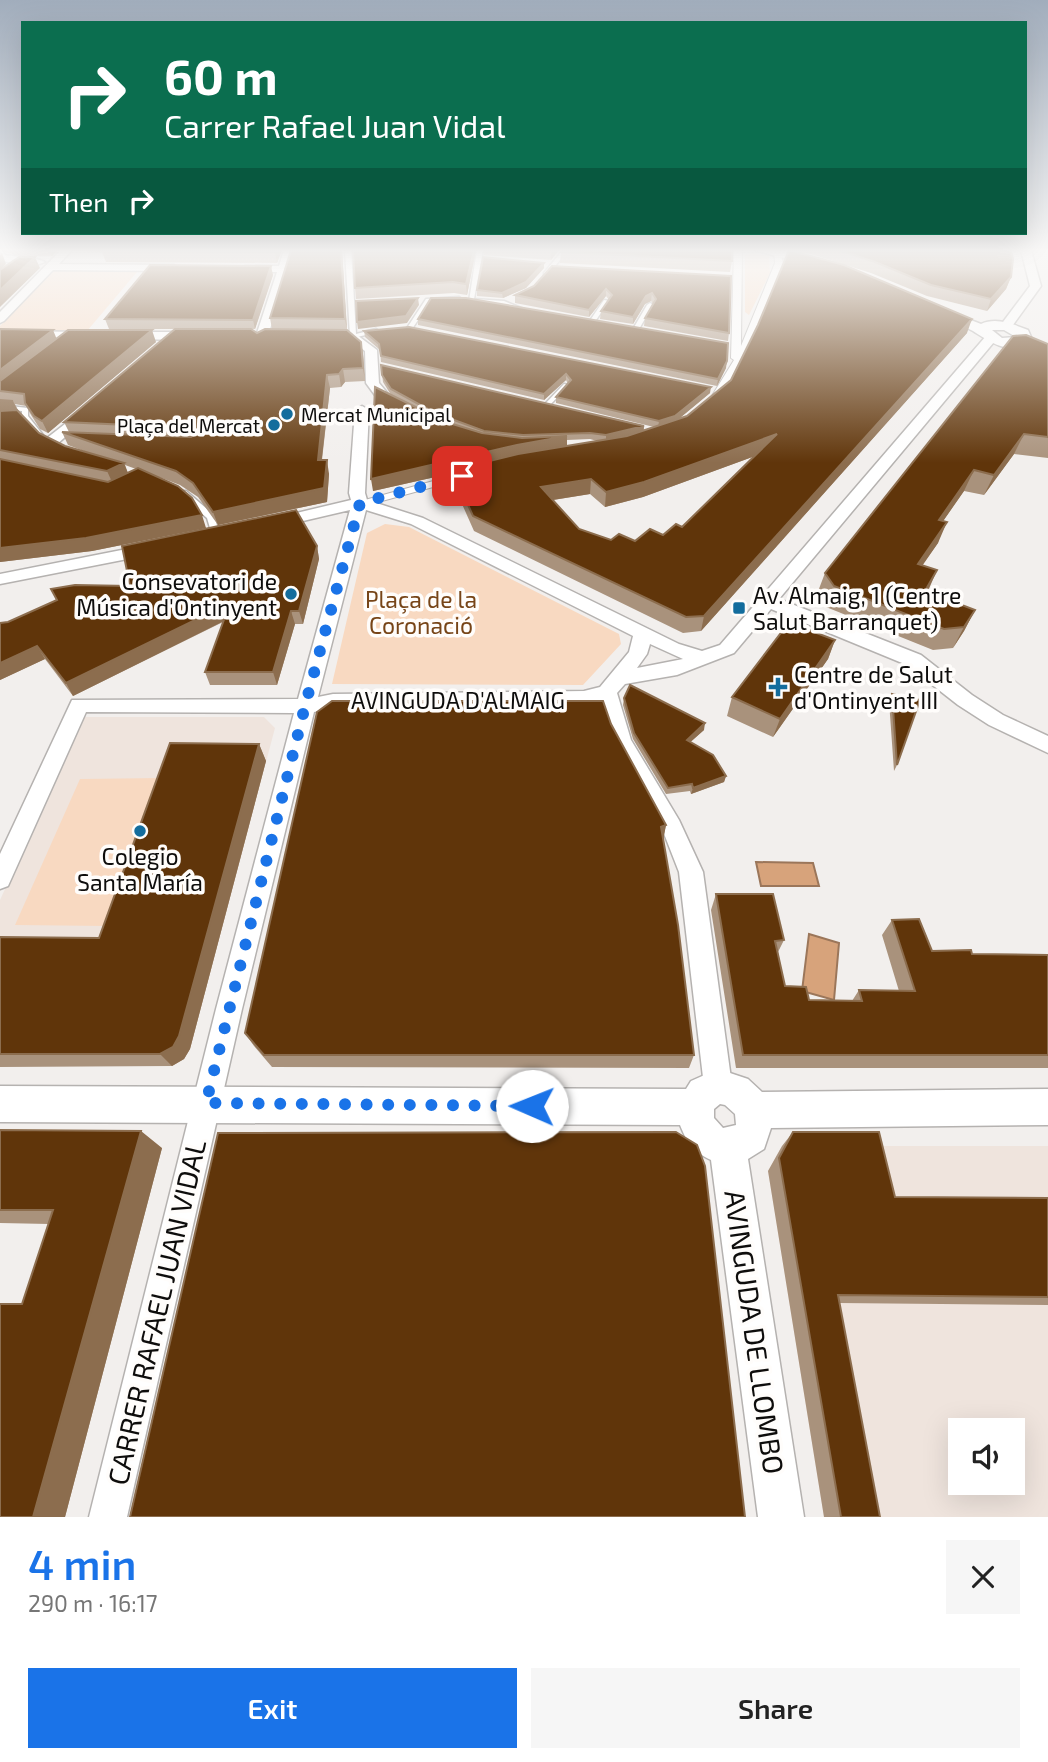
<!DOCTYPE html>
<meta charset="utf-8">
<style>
body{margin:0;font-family:"Exo 2",sans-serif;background:#f6f6f6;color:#222;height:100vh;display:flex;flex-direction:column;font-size:26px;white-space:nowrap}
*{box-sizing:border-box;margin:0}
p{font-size:23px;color:#767676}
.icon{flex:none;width:38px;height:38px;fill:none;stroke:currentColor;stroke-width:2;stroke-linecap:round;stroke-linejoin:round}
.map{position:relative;height:1517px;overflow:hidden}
.drawer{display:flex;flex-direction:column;background:#fff;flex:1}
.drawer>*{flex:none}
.banner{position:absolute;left:21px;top:21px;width:1006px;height:214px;border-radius:0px;box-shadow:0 7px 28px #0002;background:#0b6e4f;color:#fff;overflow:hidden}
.controls{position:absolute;left:948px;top:1418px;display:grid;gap:14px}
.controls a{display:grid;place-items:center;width:77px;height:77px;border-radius:0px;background:#fff;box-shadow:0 7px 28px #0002;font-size:35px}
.pin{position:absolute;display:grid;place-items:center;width:60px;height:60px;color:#fff;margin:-30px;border-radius:14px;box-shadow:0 4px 10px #0006}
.me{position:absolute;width:77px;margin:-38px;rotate:271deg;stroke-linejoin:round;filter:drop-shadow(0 0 5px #0008)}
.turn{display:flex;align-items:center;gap:24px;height:147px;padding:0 28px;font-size:32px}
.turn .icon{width:91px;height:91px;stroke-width:2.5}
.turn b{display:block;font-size:49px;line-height:60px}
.then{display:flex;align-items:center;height:66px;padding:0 28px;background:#0003;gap:14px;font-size:26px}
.round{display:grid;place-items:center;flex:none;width:74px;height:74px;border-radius:0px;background:#f6f6f6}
.overview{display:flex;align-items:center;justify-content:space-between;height:119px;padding:0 28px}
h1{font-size:42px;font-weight:600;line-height:52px;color:#1a73e8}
.primary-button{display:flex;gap:14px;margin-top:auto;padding:14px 28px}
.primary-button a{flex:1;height:80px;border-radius:0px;background:#1a73e8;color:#fff;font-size:28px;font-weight:600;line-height:80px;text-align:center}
.primary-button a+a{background:#f6f6f6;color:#222}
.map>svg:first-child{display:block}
.built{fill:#efe4dd;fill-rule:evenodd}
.green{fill:#f8d9c1}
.water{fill:#d7a37b;stroke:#9b765a;stroke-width:2}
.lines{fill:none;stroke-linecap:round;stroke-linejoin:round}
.service-casing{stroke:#b5b2b0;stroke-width:3}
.pedestrian-casing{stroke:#b5b2b0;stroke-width:2}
.minor-casing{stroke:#b5b2b0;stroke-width:3}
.tertiary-casing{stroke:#b5b2b0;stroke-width:3}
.service{fill:#fff;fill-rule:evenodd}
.pedestrian{fill:#fff;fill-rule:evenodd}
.minor{fill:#fff;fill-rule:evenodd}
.tertiary{fill:#fff;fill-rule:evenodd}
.wall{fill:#a9927c;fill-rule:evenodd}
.shaded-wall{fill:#8c6d4e}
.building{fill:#60350a;stroke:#8c6d4e;stroke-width:2;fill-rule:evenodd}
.route{stroke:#1a73e8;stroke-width:12;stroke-dasharray:0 21.6}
.poi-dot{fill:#146d9d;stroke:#fffdfb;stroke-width:2.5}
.labels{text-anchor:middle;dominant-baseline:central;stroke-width:7;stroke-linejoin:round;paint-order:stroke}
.far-poi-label{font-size:19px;fill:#0e0d0c;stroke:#fffdfb;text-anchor:start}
.poi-label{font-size:23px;fill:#0e0d0c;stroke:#fffdfb;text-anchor:start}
.park-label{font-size:23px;fill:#774518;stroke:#fffdfb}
.street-label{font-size:23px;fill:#0e0d0c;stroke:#fffdfb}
.near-street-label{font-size:28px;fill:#0e0d0c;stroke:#fffdfb}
</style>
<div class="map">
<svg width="1048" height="1517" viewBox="0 0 1048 1517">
<rect width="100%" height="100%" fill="#f2efed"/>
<path class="built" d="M84,717H264L275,728L190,1049L184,1059L172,1066L0,1065V900Z
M782,1146H1048V1517H824L768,1171ZM961,1430H1013V1482H961Z"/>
<path class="green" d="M752,253L769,256L770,273L749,315L745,312V255Z
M55,270H135L137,272L87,331L0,330V326Z
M385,524L409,527L619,634L621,644L583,685L332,684L367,533Z
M161,778L108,926L15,925L80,779Z"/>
<path class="water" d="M756,862L813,863L819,886H761Z
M809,934L839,943L834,1000L802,991Z"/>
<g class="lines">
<defs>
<path id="service" d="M345,250H351L356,334L376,329L379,331L378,332L353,338L350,336Z
M477,250H483L474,299L504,301L526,310V312L503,305L469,301Z
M563,250H568L548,275H544V273Z
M459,297L462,299L461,300L430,302L412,329L407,328L426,299Z
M604,300L609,301L594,323H590L589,322Z
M650,303L653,305L639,329L634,330L633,329L647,305Z
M564,384L569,385L549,406H545V404Z
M0,405L28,408V416L43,435L41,436H37L22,416V411L0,409Z
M180,491H186L214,515L220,536L219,538H213L207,518L180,495Z"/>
<path id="pedestrian" d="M734,250H742L741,346L775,263L774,251H780L783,263C773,291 739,390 715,402L710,399L734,360L731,358Z
M473,470L477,471V475L360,507L354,503Z"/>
<path id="minor" d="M61,250H72L59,264L174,265L179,268L174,271L53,270L4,321L0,323V312Z
M284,250H294L267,339L257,342L255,339L277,272H245L240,269L245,266H279Z
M1021,250H1031L1041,286L1010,329L1006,330L1000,326L1030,286Z
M0,254C13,257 36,257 45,262C32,269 14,264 0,260Z
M0,331L89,332L95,336L89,340L0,339Z
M128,332H194L200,336L194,340L124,339L122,336Z
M353,332L377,350L379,383L389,395L387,398H377L366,383L365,351L350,340H338L332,336L338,332Z
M990,335L994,336V342L779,599L921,655L972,695L1003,715L1048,736V753L989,725L958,705L907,665L771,609L734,653L677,675L625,684L617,693L631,740L679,820L703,872L732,1086L728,1096L718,1100L708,1096L704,1086L679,872L663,831L611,740L599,701L584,705L333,708L314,712L242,1009L127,1517H89L216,1009L294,713L86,712L8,886L0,889V854L72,700L298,699L350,510L273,528L265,523L267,520L351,500L349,493L355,410L362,406L369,410L365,493L367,500L423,518L679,644L702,651L720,645L986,336ZM366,510L411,524L633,636L629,652L600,687L584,691L333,694L318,697ZM650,644L683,659L637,668L647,654Z
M88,406L95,410L93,413L57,444H47V438Z
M152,544L160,549L158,553L0,584V574Z"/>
<path id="tertiary" d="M754,250H778L825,261L827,264L820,268Z
M937,307L981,324C996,317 1013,324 1028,330L1032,339C1012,359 989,341 973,331C960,324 945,320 932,314L930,311ZM992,330H1004L1016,337L1002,338Z
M718,1069L748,1079L762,1092L1048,1089V1125L771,1128L764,1149L748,1159L804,1517H758L711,1160C694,1152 687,1143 680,1125L0,1122V1086L686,1089L691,1081ZM720,1104L725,1105L735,1114L736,1125L723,1128L714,1118V1109Z"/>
</defs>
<use href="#service" class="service-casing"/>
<use href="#pedestrian" class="pedestrian-casing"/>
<use href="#minor" class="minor-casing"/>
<use href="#tertiary" class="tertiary-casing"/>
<use href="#service" class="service"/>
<use href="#pedestrian" class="pedestrian"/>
<use href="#minor" class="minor"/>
<use href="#tertiary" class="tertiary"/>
</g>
<path class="wall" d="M0,250H58L52,256H20L1,251Z
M74,250H282L277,263L106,262L102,252L74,251Z
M291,250H342L347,330L361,342L363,354L365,381L345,382L341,387L330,388L322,460L329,474L327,502L218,525L198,497L180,485L159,477L206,528L92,551L0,562V329L57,338L156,342L48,433L40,429L31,415L26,406L15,404L19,412L39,433L65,446L97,456L68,445L62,432H69L64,422L184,329H109L105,319L273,275L255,329H252L257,333L272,329L270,318ZM125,465L136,469L128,473Z
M476,250L467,295L454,293L356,299L355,288Z
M484,250H559L551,260L484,255Z
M787,250H1011V277L1006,289L987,311L927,296L871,273L814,255L800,252L967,333L701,631L683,633L474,531L462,504V495H458L454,485L453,473L373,491L391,395L383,382L381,365L644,426V430L654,427L556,403V397L568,384L566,380L544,400L381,362L380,350L365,337L364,331L710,393L678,419L687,416L731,380L758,325L789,251ZM590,439L597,441L567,446V440ZM755,456L682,527L663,535L635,541L611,540L579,529L553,500L590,494L605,507L643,497Z
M561,252L732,261L730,272L560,263Z
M544,268L526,288L503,298L477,296V290Z
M731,276L729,333L728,341L644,326L645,318L653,304L651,301L645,304L633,324L600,319L601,311L609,300L606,296L589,317L515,303V295Z
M418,319L726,368L717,386L418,325Z
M1048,344V458L1014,454L984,495L964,491L943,521L938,543L922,565L927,592L975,610L964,631L953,648L933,650L826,607L817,594L825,573Z
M317,546L319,559L303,624H295L277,685H210L205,672L223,622L73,696L45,659L0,680V623L8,622L130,586Z
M835,640L828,659L773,737L727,716L732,697Z
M892,694L897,765L894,771L889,701Z
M624,698L704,730L690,742L726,776L724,782L691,794L690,791L666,794L633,739L623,705Z
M611,724L666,825L663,839L694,1055L689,1068L272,1067L254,1046L245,1033Z
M259,744L266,761L190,1049L184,1059L172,1066L0,1067V937L99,938Z
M716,894L784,940L778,952L785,986L809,1000L852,1001L859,990L899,991L882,935L892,920L932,951L972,954L1048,955V1068H736L711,910Z
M0,1130L162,1148L65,1517H0L22,1304L49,1224L0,1223Z
M793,1132L895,1197L1048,1198V1305L839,1303L880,1517H824L768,1171L782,1146Z"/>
<path class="shaded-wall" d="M49,250H58L52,256Z
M276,250H282L277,263L275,252Z
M341,250H342L347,330L345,319Z
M474,250H476L467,295L466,284Z
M551,250H559L551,260Z
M2,253L6,264L0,270V255Z
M35,257L40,268L0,307V290Z
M544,263V268L526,288L503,298L502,293Z
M271,266L273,275L255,329L253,320Z
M1011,277L1006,289L987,311L991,299Z
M606,289V296L589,317V310Z
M652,293L651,301L645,304L633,324V317L646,296Z
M418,298L419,305L407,323L358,329L357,322Z
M972,319L967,333L701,631L704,616Z
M53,330L58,342L0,387V370Z
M152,330L156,342L48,433L42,421Z
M361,342L363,354L365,381L363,368Z
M727,361L726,368L717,386L718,379Z
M343,369L345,382L341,387L339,374Z
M566,374V380L544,400V394Z
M327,375L330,388L320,474L318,460Z
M711,387L710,393L674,423L658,428L659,421Z
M13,401L19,413L0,415V402Z
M644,426L643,433L606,442V435Z
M777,434L774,449L643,497L605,507L606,492Z
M1024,434L1014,454L984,495L994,475Z
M567,436V449L453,470V473L373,491L371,479L517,445Z
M327,460L329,474L327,502L218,525L213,512Z
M124,463L129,476L113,484L107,471Z
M974,470L964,491L930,540L939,520Z
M591,479L590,494L540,502L541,487Z
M457,480H462V495H458Z
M202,515L206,528L92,551L0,562V548Z
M947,522L938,543L909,585L918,564Z
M317,546L319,559L303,624L299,611Z
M937,570L928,591L915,612L925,591Z
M230,603L234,616L73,696L66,683Z
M975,610L964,631L953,648L964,627Z
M291,611L295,624L277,685L273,672Z
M835,640L828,659L773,737L780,719Z
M37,646L45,659L0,680V663Z
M705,723L704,730L685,747L687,740Z
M259,744L266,761L190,1049L184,1059L172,1066L160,1054Z
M726,776L724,782L691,794L693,788Z
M666,825L663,841L661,827Z
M141,1131L162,1148L65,1517H33Z"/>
<path class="building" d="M102,250H276L275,252Z
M291,250H341L345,319L270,318Z
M353,250H474L466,284L453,282L355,288Z
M562,250H732V261L561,252Z
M789,250L844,265L972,319L704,616L686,617L473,516L461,489L462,480H457L453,470L518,454L627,436L687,416L731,380L758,325ZM777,434L682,527L676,524L663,535L650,529L635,541L619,534L611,540L579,529L541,487L591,479L606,492L644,482Z
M838,250H1011L1013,259L1011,277L991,299L931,285L875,262Z
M19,257H35L0,290V270Z
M483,257L544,263L526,282L502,293L477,290Z
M150,265L271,266L253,320L105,319Z
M552,266L731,276L729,333L645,318L656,299L652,293L646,296L633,317L601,311L612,295L606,289L589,310L515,295L534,286Z
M418,298L406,316L357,322L356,301Z
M431,298H466L728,343L727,361L718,379L418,319Z
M409,327L711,387L675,416L659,421L556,397L571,380L566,374L544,394L381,356L379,344L364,331Z
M0,329L53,330L0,370Z
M175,329H251L257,333L265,329L347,330L361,342L363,368L343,369L339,374L327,375L318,460H327L324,488L213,512L193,483L176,471L62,432L191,437L198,433L195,428L64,422Z
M68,330H152L42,421L34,416L25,403L24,394L0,391V381Z
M1026,335L1048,344V437L1024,434L994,475L974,470L939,520L947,522L918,564L937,570L925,591L975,610L964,627L944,629L834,586L825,573L1013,336Z
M381,365L644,426L606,435L590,433L523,435L484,431L435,413L391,389L382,375Z
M375,387L446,422L482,433L522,438L567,436L517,445L371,479Z
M0,400L13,401L0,402Z
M17,410L39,433L65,446L124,463L107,471L0,450V411Z
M0,459L108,482L138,468L178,486L192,498L202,515L86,538L0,548Z
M296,510L317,546L299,611H291L273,672H205L230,603L66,683L37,646L0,663V623L8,622L57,600L51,589L75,585L130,586L122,546Z
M793,624L835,640L780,719L732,697L787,625Z
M630,685L705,723L687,740L713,755L726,776L693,788L692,784L668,788L634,733L624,698Z
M892,694L920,700L897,765Z
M332,701H603L611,724L666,825L661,827L678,925L694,1055H264L245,1033L317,712Z
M170,743L259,744L179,1036L173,1047L160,1054H0V937L99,938Z
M716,894H773L784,940L775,941L785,986L806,987L809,1000L862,1001L859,990L915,991L892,920L919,919L932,951L971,950L972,954L1048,955V1055H743Z
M0,1130L141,1131L33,1517H0V1304H22L53,1210H0Z
M676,1132L697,1145L705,1166L745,1517H130L218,1133Z
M793,1132H879L895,1197L1048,1198V1297L838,1295L880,1517H841L779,1158Z"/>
<linearGradient id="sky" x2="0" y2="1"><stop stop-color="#a1adbc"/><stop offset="0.54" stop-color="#f9f8f7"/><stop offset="1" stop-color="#f9f8f7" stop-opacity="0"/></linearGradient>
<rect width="1048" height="463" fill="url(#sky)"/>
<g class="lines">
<path class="route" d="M462,476L360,503L305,706L206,1103L532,1106"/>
</g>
<g class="poi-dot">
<circle cx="287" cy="414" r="7"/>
<circle cx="274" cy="425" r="7"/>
<circle cx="291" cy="594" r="7"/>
<rect x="732" y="601" width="14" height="14" rx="3.5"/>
<path d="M774.5 676.5h7v7h7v7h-7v7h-7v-7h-7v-7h7z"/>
<circle cx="140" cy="831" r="7"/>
</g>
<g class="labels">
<g class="far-poi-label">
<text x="301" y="414">Mercat Municipal</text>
<text x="260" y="425" text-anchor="end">Plaça del Mercat</text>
</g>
<g class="poi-label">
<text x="277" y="581" text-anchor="end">Consevatori de<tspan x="277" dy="26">Música d'Ontinyent</tspan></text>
<text x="753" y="595">Av. Almaig, 1 (Centre<tspan x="753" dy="26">Salut Barranquet)</tspan></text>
<text x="794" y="674">Centre de Salut<tspan x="794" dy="26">d'Ontinyent III</tspan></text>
<text x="140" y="856" text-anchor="middle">Colegio<tspan x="140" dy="26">Santa María</tspan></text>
</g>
<g class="park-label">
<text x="421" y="599">Plaça de la<tspan x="421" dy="26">Coronació</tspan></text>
</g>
<g class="street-label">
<text x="458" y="700">AVINGUDA D'ALMAIG</text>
</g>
<g class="near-street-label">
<text transform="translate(156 1312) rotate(-77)">CARRER RAFAEL JUAN VIDAL</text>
<text transform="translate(755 1332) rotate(82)">AVINGUDA DE LLOMBO</text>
</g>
</g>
</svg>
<div class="controls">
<a><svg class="icon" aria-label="sound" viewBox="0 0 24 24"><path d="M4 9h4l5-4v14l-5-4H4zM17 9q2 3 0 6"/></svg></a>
</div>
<div class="pin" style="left:462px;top:476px;background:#d93025"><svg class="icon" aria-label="arrive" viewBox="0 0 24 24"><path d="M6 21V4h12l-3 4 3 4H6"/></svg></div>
<svg class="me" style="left:532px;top:1106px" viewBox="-20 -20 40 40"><circle r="19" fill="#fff"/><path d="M0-13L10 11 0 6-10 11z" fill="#1a73e8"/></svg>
<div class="banner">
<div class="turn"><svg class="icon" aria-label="right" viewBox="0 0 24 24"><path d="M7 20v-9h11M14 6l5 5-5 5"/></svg><div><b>60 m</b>Carrer Rafael Juan Vidal</div></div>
<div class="then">Then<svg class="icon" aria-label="right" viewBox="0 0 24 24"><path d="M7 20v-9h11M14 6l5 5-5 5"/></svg></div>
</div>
</div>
<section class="drawer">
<div class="overview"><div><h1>4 min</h1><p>290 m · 16:17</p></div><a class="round"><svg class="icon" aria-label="close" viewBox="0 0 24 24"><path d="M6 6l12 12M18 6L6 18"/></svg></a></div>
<div class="primary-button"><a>Exit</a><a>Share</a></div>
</section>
